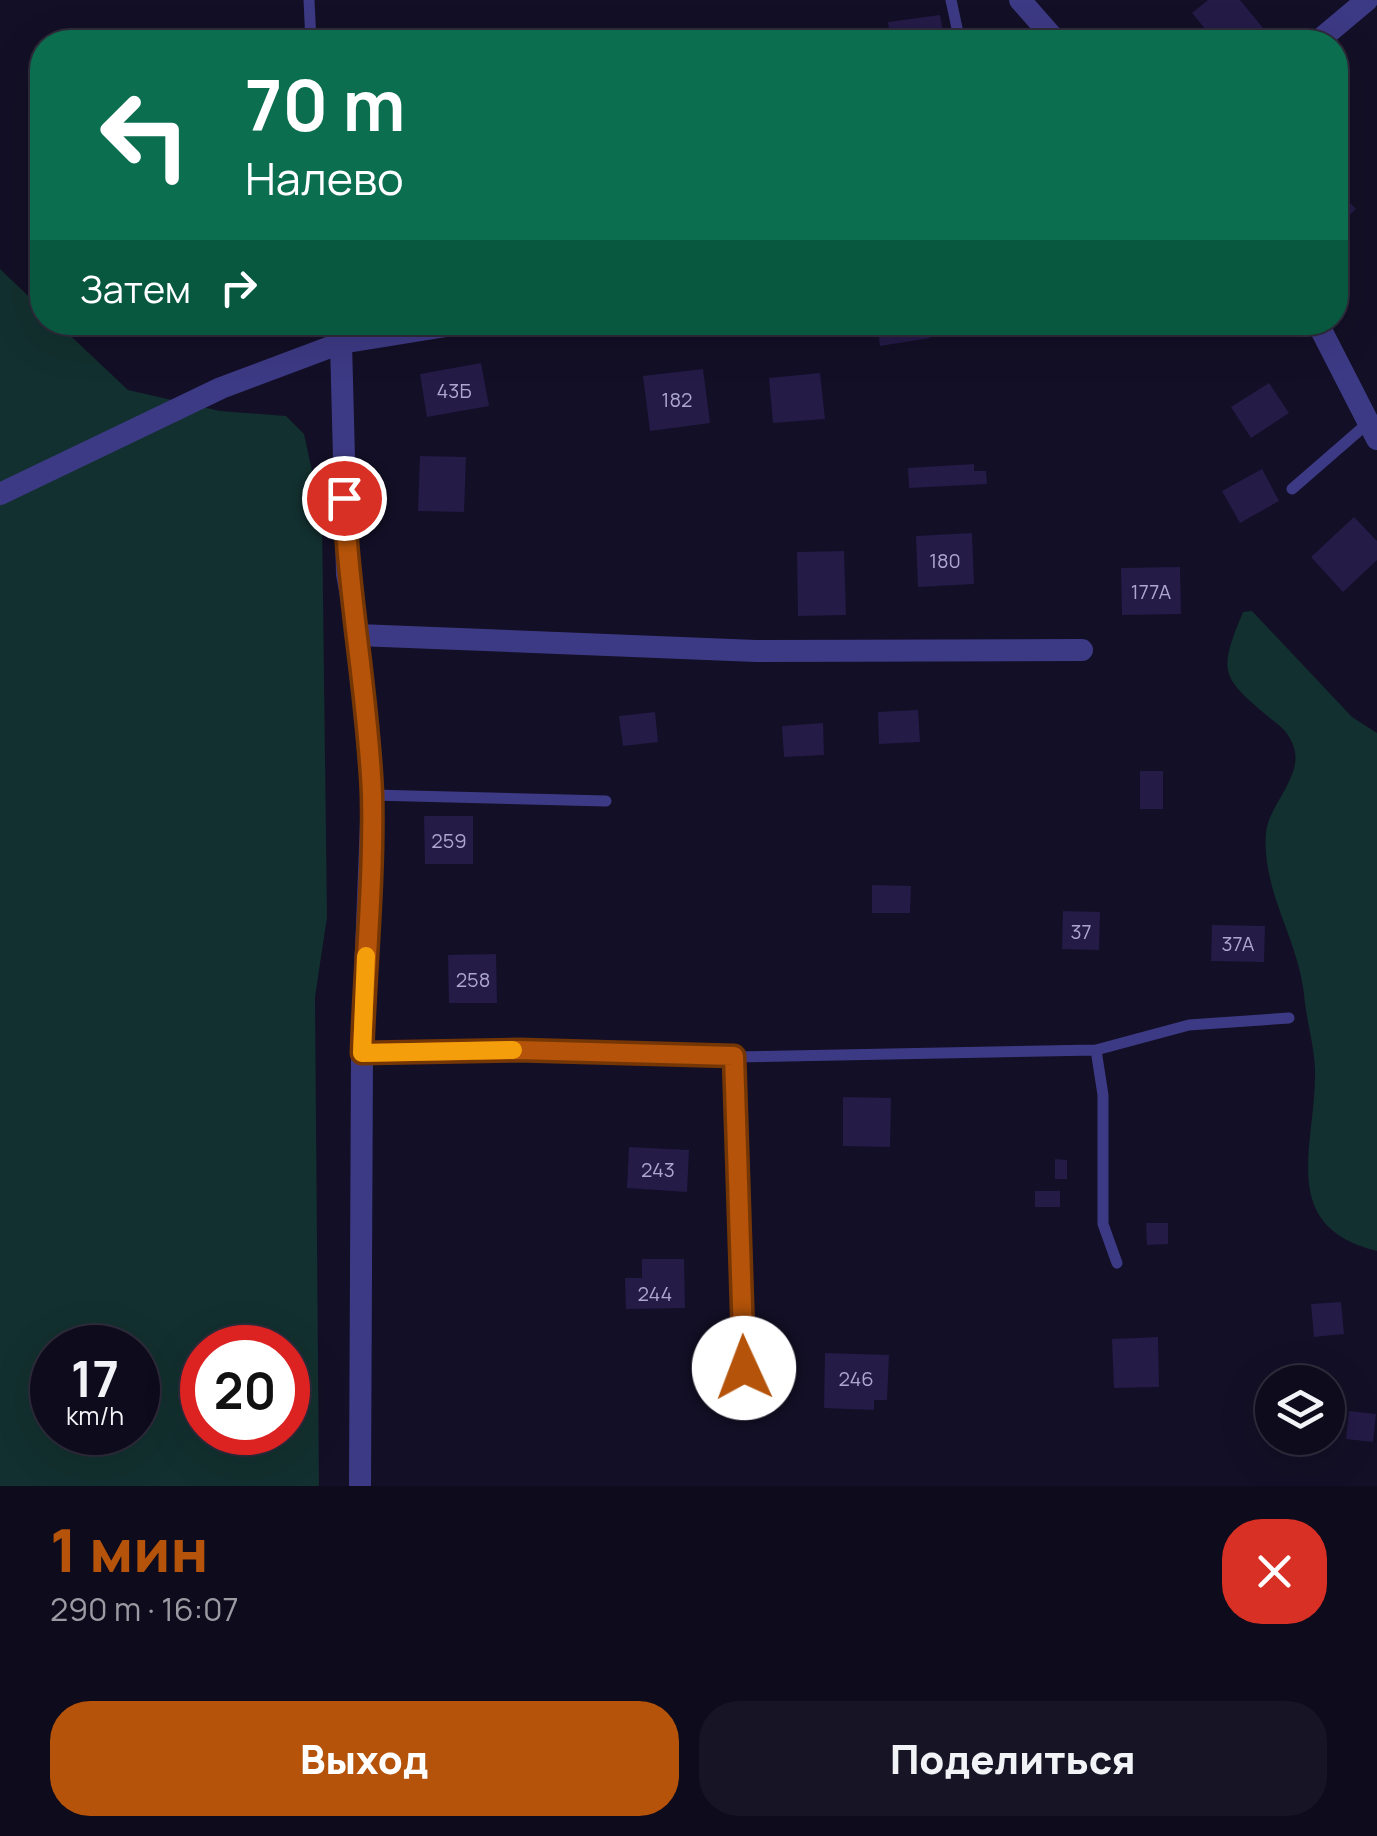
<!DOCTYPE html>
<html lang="ru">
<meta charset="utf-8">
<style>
body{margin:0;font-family:Manrope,sans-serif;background:#171425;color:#f1f3f6;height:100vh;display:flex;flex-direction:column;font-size:38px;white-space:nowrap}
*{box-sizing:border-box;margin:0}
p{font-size:32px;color:#9b9ba3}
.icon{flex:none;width:55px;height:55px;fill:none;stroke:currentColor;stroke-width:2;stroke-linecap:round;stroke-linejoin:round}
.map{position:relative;height:1486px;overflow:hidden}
.sheet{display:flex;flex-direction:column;background:#0e0b1c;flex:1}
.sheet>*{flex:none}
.top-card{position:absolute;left:30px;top:30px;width:1318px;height:305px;border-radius:40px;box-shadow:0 10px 40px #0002,0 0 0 2px #2e2b3b;background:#0b6e4f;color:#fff;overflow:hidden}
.buttons{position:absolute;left:1255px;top:1365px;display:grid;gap:20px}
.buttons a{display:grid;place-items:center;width:90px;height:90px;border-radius:50%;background:#0e0b1c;box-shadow:0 10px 40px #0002,0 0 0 2px #2e2b3b;font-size:50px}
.speed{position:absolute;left:30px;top:1325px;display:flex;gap:20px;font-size:50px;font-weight:700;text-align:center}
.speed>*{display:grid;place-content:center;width:130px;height:130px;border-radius:50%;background:#0e0b1c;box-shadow:0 10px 40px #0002,0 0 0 2px #2e2b3b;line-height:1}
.speed small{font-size:25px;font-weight:400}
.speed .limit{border:15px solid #d22;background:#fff;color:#111}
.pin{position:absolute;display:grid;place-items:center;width:85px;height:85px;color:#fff;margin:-42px;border:5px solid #fff;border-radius:50%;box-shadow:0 2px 10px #0007}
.me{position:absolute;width:110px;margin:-55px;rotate:358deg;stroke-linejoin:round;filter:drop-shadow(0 0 8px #0008)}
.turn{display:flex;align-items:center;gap:35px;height:210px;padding:0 50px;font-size:45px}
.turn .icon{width:130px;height:130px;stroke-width:2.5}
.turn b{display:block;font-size:70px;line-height:85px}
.then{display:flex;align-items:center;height:95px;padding:0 50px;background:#0003;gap:20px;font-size:38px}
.round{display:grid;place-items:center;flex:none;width:105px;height:105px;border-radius:40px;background:#171425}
.summary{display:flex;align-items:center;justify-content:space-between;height:170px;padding:0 50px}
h1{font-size:60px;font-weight:800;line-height:75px;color:#b45309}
.action{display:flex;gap:20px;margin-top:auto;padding:20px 50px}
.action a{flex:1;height:115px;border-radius:40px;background:#b45309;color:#fff;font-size:40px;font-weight:800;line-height:115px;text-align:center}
.action a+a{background:#171425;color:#f1f3f6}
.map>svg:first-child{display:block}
.green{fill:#12302f;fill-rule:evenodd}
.building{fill:#241b47}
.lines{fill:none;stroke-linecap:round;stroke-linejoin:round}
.service{stroke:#3d3a85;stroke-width:11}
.minor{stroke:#3d3a85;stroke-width:22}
.route-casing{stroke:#753606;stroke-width:25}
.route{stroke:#b45309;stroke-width:18}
.slow{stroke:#f59e0b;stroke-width:18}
.labels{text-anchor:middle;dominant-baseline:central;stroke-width:8;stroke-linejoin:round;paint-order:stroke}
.number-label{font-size:20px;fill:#aca6d1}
</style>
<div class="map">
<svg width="1377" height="1486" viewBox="0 0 1377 1486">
<rect width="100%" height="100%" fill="#130f26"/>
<path class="green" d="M0,269L42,309V322L57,323L128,390L220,411L286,416L304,434L322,516L327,917L315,997L319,1486H0ZM52,1348H138V1432H52ZM202,1348H288V1432H202Z
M1252,611L1352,717L1377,733V1251C1275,1226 1317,1143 1315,1069C1314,1044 1306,1019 1304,994C1298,938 1261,890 1266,832C1269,805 1303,776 1294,748C1290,734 1282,727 1271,719C1220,676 1218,673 1243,612Z"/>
<path class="building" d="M1208,0H1240L1268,34L1257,42H1246L1236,30L1216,42L1192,13Z
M940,15L945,42H891L888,22Z
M1335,187L1356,209L1335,229Z
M877,322H928L930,338L880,346Z
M481,363L489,406L427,417L420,374Z
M703,369L710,423L650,431L643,376Z
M820,373L825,419L773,423L769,378Z
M1269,383L1289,413L1251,438L1231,407Z
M420,456L466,457L464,512L418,511Z
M974,464V471H986L987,484L909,488L908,468Z
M1262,469L1279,501L1240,523L1222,491Z
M1354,517L1377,541V560L1343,592L1311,557Z
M972,533L974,584L918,587L916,536Z
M844,551L846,615L798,616L797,552Z
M1180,567L1181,614L1122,615L1121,568Z
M918,710L920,742L879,744L878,712Z
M655,712L658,742L623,746L619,716Z
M823,723L824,755L784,757L782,726Z
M1140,771H1163V809H1140Z
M424,816H473V864H425Z
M872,885L911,886L910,913H872Z
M1063,911L1100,912L1099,950L1062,949Z
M1212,925L1265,926L1264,962L1211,961Z
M496,954L497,1003H449L448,955Z
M843,1097L891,1098L890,1147L843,1146Z
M629,1147L689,1150L687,1192L627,1188Z
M1055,1159L1067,1160V1179H1055Z
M1035,1191H1060V1207H1035Z
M1146,1223H1168V1244L1147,1245Z
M642,1259H684L685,1308L626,1309L625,1278H642Z
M1341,1302L1344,1334L1314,1337L1311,1304Z
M1158,1337L1159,1387L1114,1388L1112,1339Z
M825,1353L889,1355L887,1400H874V1410L824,1408Z
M1349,1411L1376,1414L1373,1442L1346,1439Z"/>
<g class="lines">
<path class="service" d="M309,0L311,42
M951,0L960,42
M1292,489L1368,423
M372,795L606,801
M1096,1050L1189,1025L1289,1018
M362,1053L592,1051L733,1057L1096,1050L1103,1095V1224L1117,1263
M733,1057L745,1407"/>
<path class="minor" d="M1020,0L1057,42
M1317,42L1367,0
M1317,322L1377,439
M341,343L347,574L358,635L372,795L362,1053L360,1486
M0,494L221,388L341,343L471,322
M358,635L756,651L1082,650"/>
</g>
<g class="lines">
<defs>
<path id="route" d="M344,498C348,597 368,695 372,794C374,880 365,967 362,1053L518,1050L734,1056L744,1368"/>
</defs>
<use href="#route" class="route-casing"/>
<use href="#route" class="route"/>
<path class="slow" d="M366,956L362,1053L513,1050"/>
</g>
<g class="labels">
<g class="number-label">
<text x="454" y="390">43Б</text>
<text x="677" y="399">182</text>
<text x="945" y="560">180</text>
<text x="1151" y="591">177А</text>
<text x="449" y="840">259</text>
<text x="1081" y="931">37</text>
<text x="1238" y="943">37А</text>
<text x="473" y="979">258</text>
<text x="658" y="1169">243</text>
<text x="655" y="1293">244</text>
<text x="856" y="1378">246</text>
</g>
</g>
</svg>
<div class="buttons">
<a><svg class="icon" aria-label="layers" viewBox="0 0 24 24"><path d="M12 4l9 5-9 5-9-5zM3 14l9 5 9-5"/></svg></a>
</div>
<div class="speed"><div>17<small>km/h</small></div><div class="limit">20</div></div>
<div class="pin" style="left:344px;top:498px;background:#d93025"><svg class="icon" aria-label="arrive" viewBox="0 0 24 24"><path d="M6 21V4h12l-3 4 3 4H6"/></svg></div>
<svg class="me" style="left:744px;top:1368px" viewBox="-20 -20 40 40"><circle r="19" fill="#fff"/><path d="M0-13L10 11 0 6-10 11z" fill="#b45309"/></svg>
<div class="top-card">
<div class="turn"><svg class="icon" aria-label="left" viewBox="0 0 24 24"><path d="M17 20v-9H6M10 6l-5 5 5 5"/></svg><div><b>70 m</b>Налево</div></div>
<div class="then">Затем<svg class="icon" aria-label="right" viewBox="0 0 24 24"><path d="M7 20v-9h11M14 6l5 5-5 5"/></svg></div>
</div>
</div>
<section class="sheet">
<div class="summary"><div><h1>1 мин</h1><p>290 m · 16:07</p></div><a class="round" style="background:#d93025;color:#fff"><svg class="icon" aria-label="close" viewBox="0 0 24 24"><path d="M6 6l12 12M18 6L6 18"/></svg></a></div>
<div class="action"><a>Выход</a><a>Поделиться</a></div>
</section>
